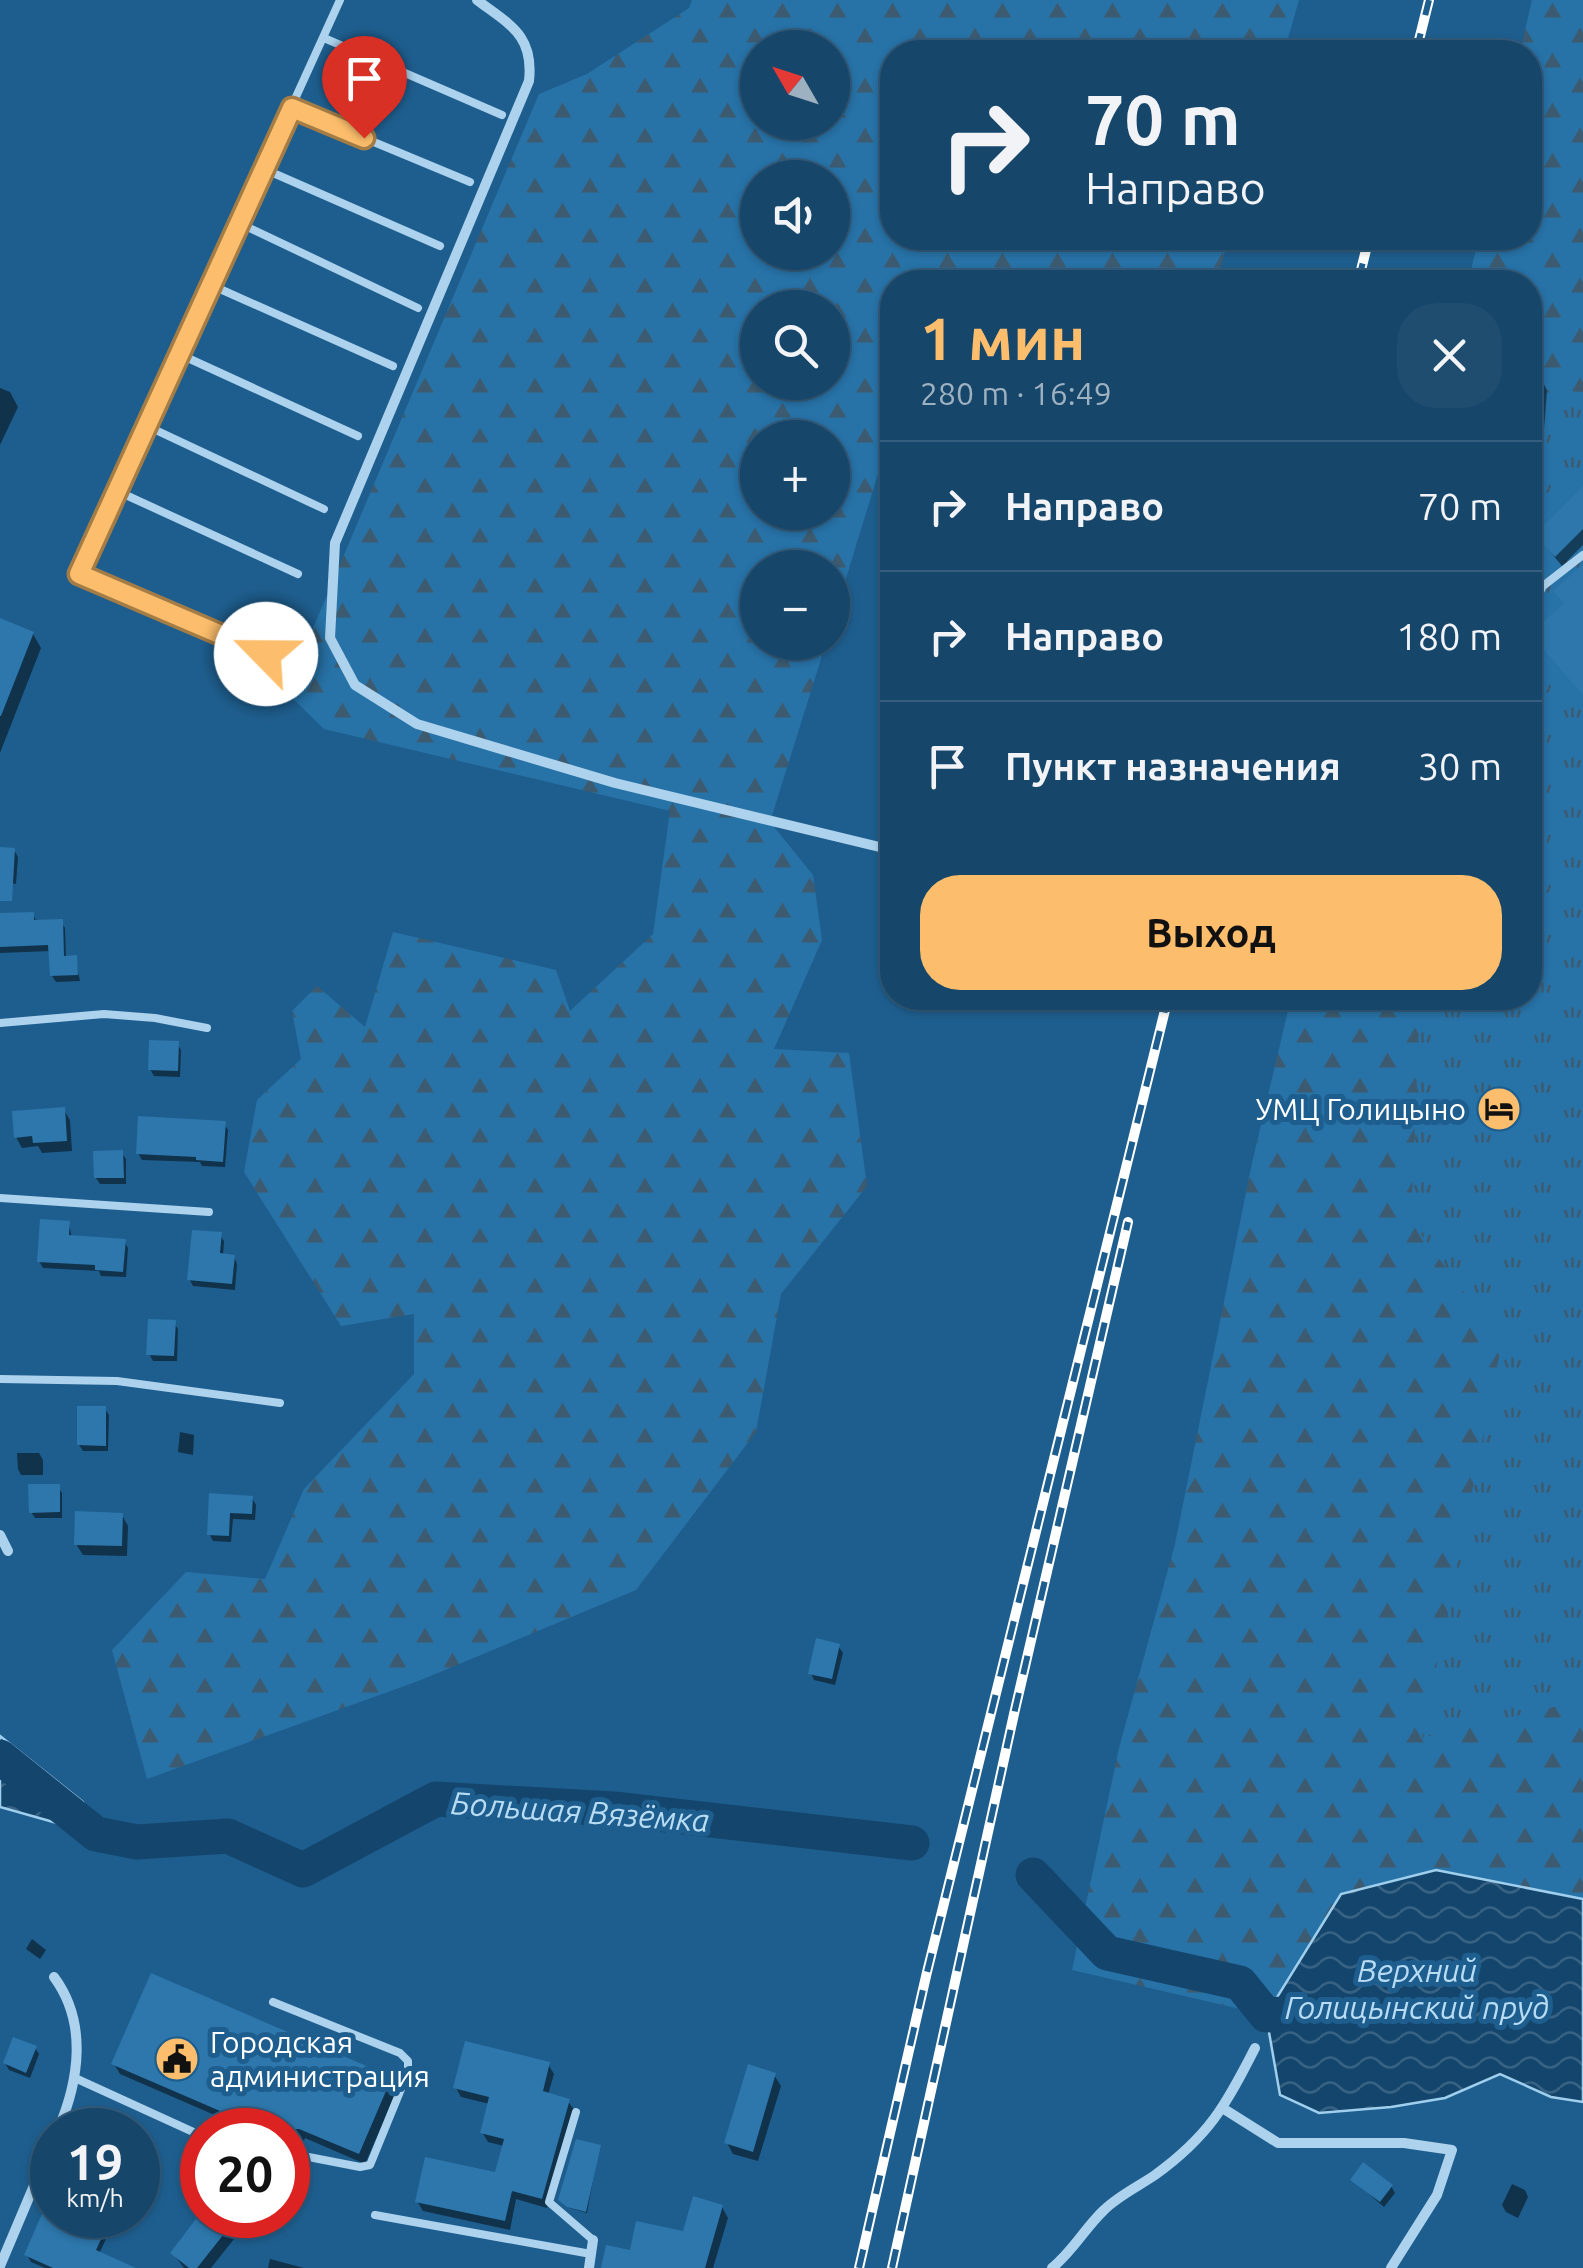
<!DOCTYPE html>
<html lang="ru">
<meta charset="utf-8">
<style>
body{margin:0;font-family:Ubuntu,sans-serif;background:#1f4d70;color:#f1f3f6;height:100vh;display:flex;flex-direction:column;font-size:38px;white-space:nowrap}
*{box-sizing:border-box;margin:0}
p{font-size:32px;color:#9eb1c1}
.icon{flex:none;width:55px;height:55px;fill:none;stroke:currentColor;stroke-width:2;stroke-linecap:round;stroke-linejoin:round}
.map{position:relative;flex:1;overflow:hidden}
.side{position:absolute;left:880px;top:270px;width:662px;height:740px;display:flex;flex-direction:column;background:#16466a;border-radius:40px;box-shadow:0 2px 8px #0004,0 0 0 2px #355e7e}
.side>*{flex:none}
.guide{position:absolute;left:880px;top:40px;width:662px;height:210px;border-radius:40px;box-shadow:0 2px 8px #0004,0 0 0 2px #355e7e;background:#16466a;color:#f1f3f6;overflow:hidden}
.needle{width:65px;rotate:309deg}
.controls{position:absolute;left:740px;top:30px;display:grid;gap:20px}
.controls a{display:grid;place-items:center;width:110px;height:110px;border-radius:50%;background:#16466a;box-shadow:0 2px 8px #0004,0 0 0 2px #355e7e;font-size:50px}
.speed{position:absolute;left:30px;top:2108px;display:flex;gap:20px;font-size:50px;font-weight:700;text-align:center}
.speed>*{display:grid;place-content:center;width:130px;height:130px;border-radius:50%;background:#16466a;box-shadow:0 2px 8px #0004,0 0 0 2px #355e7e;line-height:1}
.speed small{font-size:25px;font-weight:400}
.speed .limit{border:15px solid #d22;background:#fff;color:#111}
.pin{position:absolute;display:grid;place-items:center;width:85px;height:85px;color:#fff;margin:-102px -42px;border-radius:50% 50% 50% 0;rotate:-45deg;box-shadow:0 0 10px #0007}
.pin .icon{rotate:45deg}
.me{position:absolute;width:110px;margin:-55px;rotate:293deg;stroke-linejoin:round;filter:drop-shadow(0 0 8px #0008)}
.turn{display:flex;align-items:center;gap:35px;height:210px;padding:0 40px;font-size:45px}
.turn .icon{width:130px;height:130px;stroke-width:2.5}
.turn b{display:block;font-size:70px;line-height:85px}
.round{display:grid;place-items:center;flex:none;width:105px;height:105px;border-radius:40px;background:#1f4d70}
.summary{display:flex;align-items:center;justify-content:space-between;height:170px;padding:0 40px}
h1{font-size:60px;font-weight:700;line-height:75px;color:#fcbe6c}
.primary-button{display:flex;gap:20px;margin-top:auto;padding:20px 40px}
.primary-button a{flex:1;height:115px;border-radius:40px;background:#fcbe6c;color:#111;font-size:40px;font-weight:700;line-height:115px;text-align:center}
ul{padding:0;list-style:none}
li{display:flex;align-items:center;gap:30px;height:130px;padding:0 40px;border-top:2px solid #355e7e}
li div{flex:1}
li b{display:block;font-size:38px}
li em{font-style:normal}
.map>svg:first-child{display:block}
.forest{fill:url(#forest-firs);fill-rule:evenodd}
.park{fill:url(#park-tufts)}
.water{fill:url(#water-waves);stroke:#a0cfee;stroke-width:2.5}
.shadow{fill:#0007}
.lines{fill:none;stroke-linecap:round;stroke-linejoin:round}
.river{stroke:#14466d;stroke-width:35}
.building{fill:#2d77ac}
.service{stroke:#acd2ed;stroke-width:8}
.minor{stroke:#acd2ed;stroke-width:10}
.rail-casing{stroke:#fff;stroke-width:10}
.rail{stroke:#1e5e8e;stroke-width:6;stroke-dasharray:19;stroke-linecap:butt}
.route-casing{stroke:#a47c46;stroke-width:25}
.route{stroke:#fcbe6c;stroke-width:18}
.labels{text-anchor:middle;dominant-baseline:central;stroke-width:10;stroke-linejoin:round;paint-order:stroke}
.poi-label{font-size:30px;fill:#fff;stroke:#1e5e8e;text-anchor:end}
.water-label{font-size:32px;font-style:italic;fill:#b8dcf4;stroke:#1e5e8e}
</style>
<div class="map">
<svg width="1583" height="2268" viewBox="0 0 1583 2268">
<defs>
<pattern id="forest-firs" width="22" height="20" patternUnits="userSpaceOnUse" patternTransform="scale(2.5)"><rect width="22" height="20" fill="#2772a7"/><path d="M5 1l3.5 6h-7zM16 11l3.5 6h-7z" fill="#3d5b70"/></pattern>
<pattern id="park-tufts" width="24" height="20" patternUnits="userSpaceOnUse" patternTransform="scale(2.5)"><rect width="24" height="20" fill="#2772a7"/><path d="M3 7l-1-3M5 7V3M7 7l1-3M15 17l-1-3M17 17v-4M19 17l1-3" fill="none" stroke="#3d5b70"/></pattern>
<pattern id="water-waves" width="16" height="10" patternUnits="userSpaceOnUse" patternTransform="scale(2.5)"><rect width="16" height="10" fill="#14466d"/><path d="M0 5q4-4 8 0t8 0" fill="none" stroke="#376283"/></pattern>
</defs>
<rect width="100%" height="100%" fill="#1e5e8e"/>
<path class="forest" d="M692,0H1299L1284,52H892V238H1229L1216,282H892V428L833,621L832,568H758V642L826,643L770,822L813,875L822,940L774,1049L849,1053L867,1186L781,1294L756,1432L636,1590L421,1680L147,1779L112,1650L186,1572L265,1579L304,1489L414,1374V1314L341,1326L244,1172L257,1100L301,1059L292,1011L317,986L365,1027L393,932L556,970L570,1011L653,934L670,811L324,729L286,692L539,94L587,74L689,8ZM758,48H832V122H758ZM758,178H832V252H758ZM758,308H832V382H758ZM758,438H832V512H758Z
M1532,0H1583V1899L1436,1870L1341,1894L1266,2015L1072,1970L1119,1748L1175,1544L1252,1163L1291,998H1530V282H1468L1479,238H1530V52H1520Z"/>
<path class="park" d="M1530,389L1583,392V1700L1422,1738L1502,1343L1411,1221L1420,998H1530Z"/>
<path class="water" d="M0,1736L83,1802L96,1834L0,1807Z
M1436,1870L1583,1899V2102L1551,2097L1500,2074L1445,2098L1391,2107L1319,2113L1280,2095L1266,2015L1341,1894Z"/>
<path class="shadow" d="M1530,378L1541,379L1547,390L1540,481L1544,488L1538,522L1530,520Z
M0,388L10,392L18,407L0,445Z
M1583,489V545L1562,566L1537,536Z
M0,621L33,634L41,648L0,753Z
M0,849L14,850L18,857L16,884L0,881Z
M0,915H33L37,922H61L65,928L66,959L75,958L80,981L56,982L52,976L51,951L0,953Z
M177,1043L181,1050L180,1077L154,1076L150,1069Z
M64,1110L70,1120L72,1151L42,1153L38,1146L22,1148L16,1137Z
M224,1124L228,1130L225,1167L202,1166L200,1162L142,1160L138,1153Z
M122,1153L126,1159V1184H100L96,1178Z
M69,1224L72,1238L124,1241L128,1248L126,1277L101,1276L99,1271L43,1268L39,1261Z
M220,1235L224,1241L223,1256L234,1257L237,1264L235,1290L193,1286L190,1280Z
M174,1323L178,1329L177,1361H153L149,1354Z
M105,1409L109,1415L108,1451H83L79,1445Z
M180,1432L194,1435L193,1455L178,1452Z
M17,1453H39L43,1460V1475H21L18,1469Z
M58,1487L62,1493V1518H35L31,1512Z
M212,1496L252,1498L256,1505L255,1520L233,1519L231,1542L213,1541L210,1535Z
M122,1515L128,1526L127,1556L83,1555L76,1544Z
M839,1647L843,1653L835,1685L814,1680L811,1673Z
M32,1939L46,1950L40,1959L26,1949Z
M35,2048L39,2054L30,2078L9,2070L5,2063Z
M114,2064L391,2079L397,2090L365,2164L305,2138L299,2152L288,2147V2130H249L120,2074Z
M548,2064L554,2074L548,2095L568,2101L574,2110L547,2208L516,2199L510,2230L423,2211L417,2201L496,2175L504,2146L488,2142L482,2132L490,2104L461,2097L456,2088Z
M774,2075L781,2086L758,2161L733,2154L727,2143Z
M91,2120L113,2130H87Z
M138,2141L143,2149L138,2161Z
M599,2147L587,2213L570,2208L562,2202Z
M1353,2180L1391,2186L1395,2193L1384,2207Z
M1512,2184L1525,2190L1528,2197L1518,2218L1506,2212L1502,2205Z
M52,2196V2215H117L99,2254L123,2268H45L31,2262L27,2255Z
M722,2207L728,2218L713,2268H604L684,2234Z
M202,2215H253L211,2268H184L173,2253Z
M270,2259L304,2268H268Z"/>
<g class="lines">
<path class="river" d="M0,1757L96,1834L137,1842L228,1836L303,1870L436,1799L614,1809L912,1843
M1033,1875L1107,1953L1240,1983L1266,2015L1314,2012"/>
</g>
<path class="building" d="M1583,486V529L1555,557L1534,535Z
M1583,564V695L1530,634L1564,603L1553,591Z
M0,618L34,632L1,716H0Z
M0,847L15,848L12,901H0Z
M34,912V920L63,919L64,956L77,955L78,975L50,976L48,945L0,947V913Z
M149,1040L179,1041L178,1071L148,1070Z
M65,1107L67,1141L33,1143L32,1136L14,1138L12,1111Z
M138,1116L226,1121L223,1162L196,1160V1157L136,1154Z
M123,1150L124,1178H94L93,1151Z
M40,1219L70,1221L69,1235L126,1239L123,1272L95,1270V1265L37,1262Z
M192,1230L222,1232L220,1253L235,1255L232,1284L187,1280Z
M148,1319L176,1320L174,1356L146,1355Z
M77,1406H106V1446L77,1445Z
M28,1484H60V1512L29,1513Z
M209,1493L253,1496L252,1514L230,1513L229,1536L207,1535Z
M75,1511L123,1513L122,1546L74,1545Z
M816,1638L840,1644L832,1679L808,1674Z
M151,1973L392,2077L359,2154L299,2129L264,2130L111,2064Z
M13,2037L37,2046L26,2073L3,2063Z
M465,2041L550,2062L543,2091L570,2099L542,2199L512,2191L505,2221L415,2202L425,2157L495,2172L504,2139L480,2133L489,2097L453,2088Z
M748,2064L776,2073L753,2152L724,2143Z
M576,2139L601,2145L586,2212L567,2207L558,2200Z
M1363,2162L1393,2185L1380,2202L1350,2180Z
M52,2191V2215H112L96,2250L136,2268H53L24,2255Z
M693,2196L723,2205L705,2268H601L606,2245L630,2250L636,2221L683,2231Z
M199,2215H239L197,2268H189L170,2253Z"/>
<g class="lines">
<path class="service" d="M324,38L502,115
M292,108L470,182
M264,169L440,246
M239,223L418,308
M211,285L393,366
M179,354L358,436
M147,426L324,509
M117,491L298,574
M1530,611L1543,586L1583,555
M266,654L79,574L340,0
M0,1023L104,1014L155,1018L207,1028
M0,1198L209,1212
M0,1379L117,1381L280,1403
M273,2002L400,2053L408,2061V2072L370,2165L360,2167L288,2153
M75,2078L202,2136
M576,2112L549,2202L593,2240
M375,2215L591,2254"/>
<path class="minor" d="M477,0C510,25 534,35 529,81L335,543L330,638L355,685L417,724L615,783L892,850
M0,1535L8,1551
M54,1977C88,2023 79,2081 58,2130
M1224,2109L1278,2143H1404L1452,2150L1437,2195L1391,2268
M0,2266L52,2143
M589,2268L593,2240
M1052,2268C1073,2251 1085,2228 1104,2210C1118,2196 1139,2186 1155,2175C1209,2136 1226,2105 1255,2048"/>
<defs>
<path id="rail" d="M1416,52L1429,0
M1358,282L1369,238
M859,2268L927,1972L1168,998
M892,2268L1014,1714L1128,1222"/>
</defs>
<use href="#rail" class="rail-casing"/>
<use href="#rail" class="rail"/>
</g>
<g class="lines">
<defs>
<path id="route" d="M266,654L79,574L292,108L364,138"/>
</defs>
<use href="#route" class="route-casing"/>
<use href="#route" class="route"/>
</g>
<defs>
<symbol id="hotel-disc" viewBox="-11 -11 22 22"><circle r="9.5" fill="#fcbe6c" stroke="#1e5e8e"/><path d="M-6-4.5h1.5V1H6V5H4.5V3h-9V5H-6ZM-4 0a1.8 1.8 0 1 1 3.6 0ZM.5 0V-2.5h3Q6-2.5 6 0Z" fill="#111"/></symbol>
<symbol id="civic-disc" viewBox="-11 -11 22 22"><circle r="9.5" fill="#fcbe6c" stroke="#1e5e8e"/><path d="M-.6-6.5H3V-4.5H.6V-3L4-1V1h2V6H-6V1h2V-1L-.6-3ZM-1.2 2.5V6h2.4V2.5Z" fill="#111"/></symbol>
</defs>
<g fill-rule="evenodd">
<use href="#hotel-disc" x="1474" y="1084" width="50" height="50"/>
<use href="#civic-disc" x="152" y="2034" width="50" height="50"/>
</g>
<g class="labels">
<g class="poi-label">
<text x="1466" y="1109">УМЦ Голицыно</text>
<text x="210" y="2042" text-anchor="start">Городская<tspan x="210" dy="34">администрация</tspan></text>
</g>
<g class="water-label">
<text transform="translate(580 1811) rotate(4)">Большая Вязёмка</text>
<text x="1417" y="1970">Верхний<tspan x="1417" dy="37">Голицынский пруд</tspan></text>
</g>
</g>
</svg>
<div class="controls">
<a><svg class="needle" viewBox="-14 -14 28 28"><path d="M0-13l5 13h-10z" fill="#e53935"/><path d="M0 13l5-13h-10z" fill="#9eb1c1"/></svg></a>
<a><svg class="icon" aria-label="sound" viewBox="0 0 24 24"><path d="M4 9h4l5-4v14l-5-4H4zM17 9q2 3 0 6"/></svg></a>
<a><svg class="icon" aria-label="search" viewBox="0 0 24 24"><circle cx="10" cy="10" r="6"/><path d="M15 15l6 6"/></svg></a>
<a>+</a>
<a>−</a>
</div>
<div class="speed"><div>19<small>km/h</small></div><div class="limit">20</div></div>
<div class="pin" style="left:364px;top:138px;background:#d93025"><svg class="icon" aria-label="arrive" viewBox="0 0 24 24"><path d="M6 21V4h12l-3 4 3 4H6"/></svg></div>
<svg class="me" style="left:266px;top:654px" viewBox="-20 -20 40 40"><circle r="19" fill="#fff"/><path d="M0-13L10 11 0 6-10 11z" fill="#fcbe6c"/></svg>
<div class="guide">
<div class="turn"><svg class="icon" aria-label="right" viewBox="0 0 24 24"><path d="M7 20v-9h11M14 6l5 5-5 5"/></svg><div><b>70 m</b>Направо</div></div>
</div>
<section class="side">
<div class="summary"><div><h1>1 мин</h1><p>280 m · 16:49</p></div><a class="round"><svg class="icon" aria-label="close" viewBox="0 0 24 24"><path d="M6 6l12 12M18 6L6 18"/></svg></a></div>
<ul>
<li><svg class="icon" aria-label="right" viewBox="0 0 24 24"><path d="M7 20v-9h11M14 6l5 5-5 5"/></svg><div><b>Направо</b></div><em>70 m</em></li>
<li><svg class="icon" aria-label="right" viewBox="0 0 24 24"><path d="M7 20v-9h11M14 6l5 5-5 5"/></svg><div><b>Направо</b></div><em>180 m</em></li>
<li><svg class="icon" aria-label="arrive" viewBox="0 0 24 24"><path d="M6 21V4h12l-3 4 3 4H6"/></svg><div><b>Пункт назначения</b></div><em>30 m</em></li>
</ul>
<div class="primary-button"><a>Выход</a></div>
</section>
</div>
